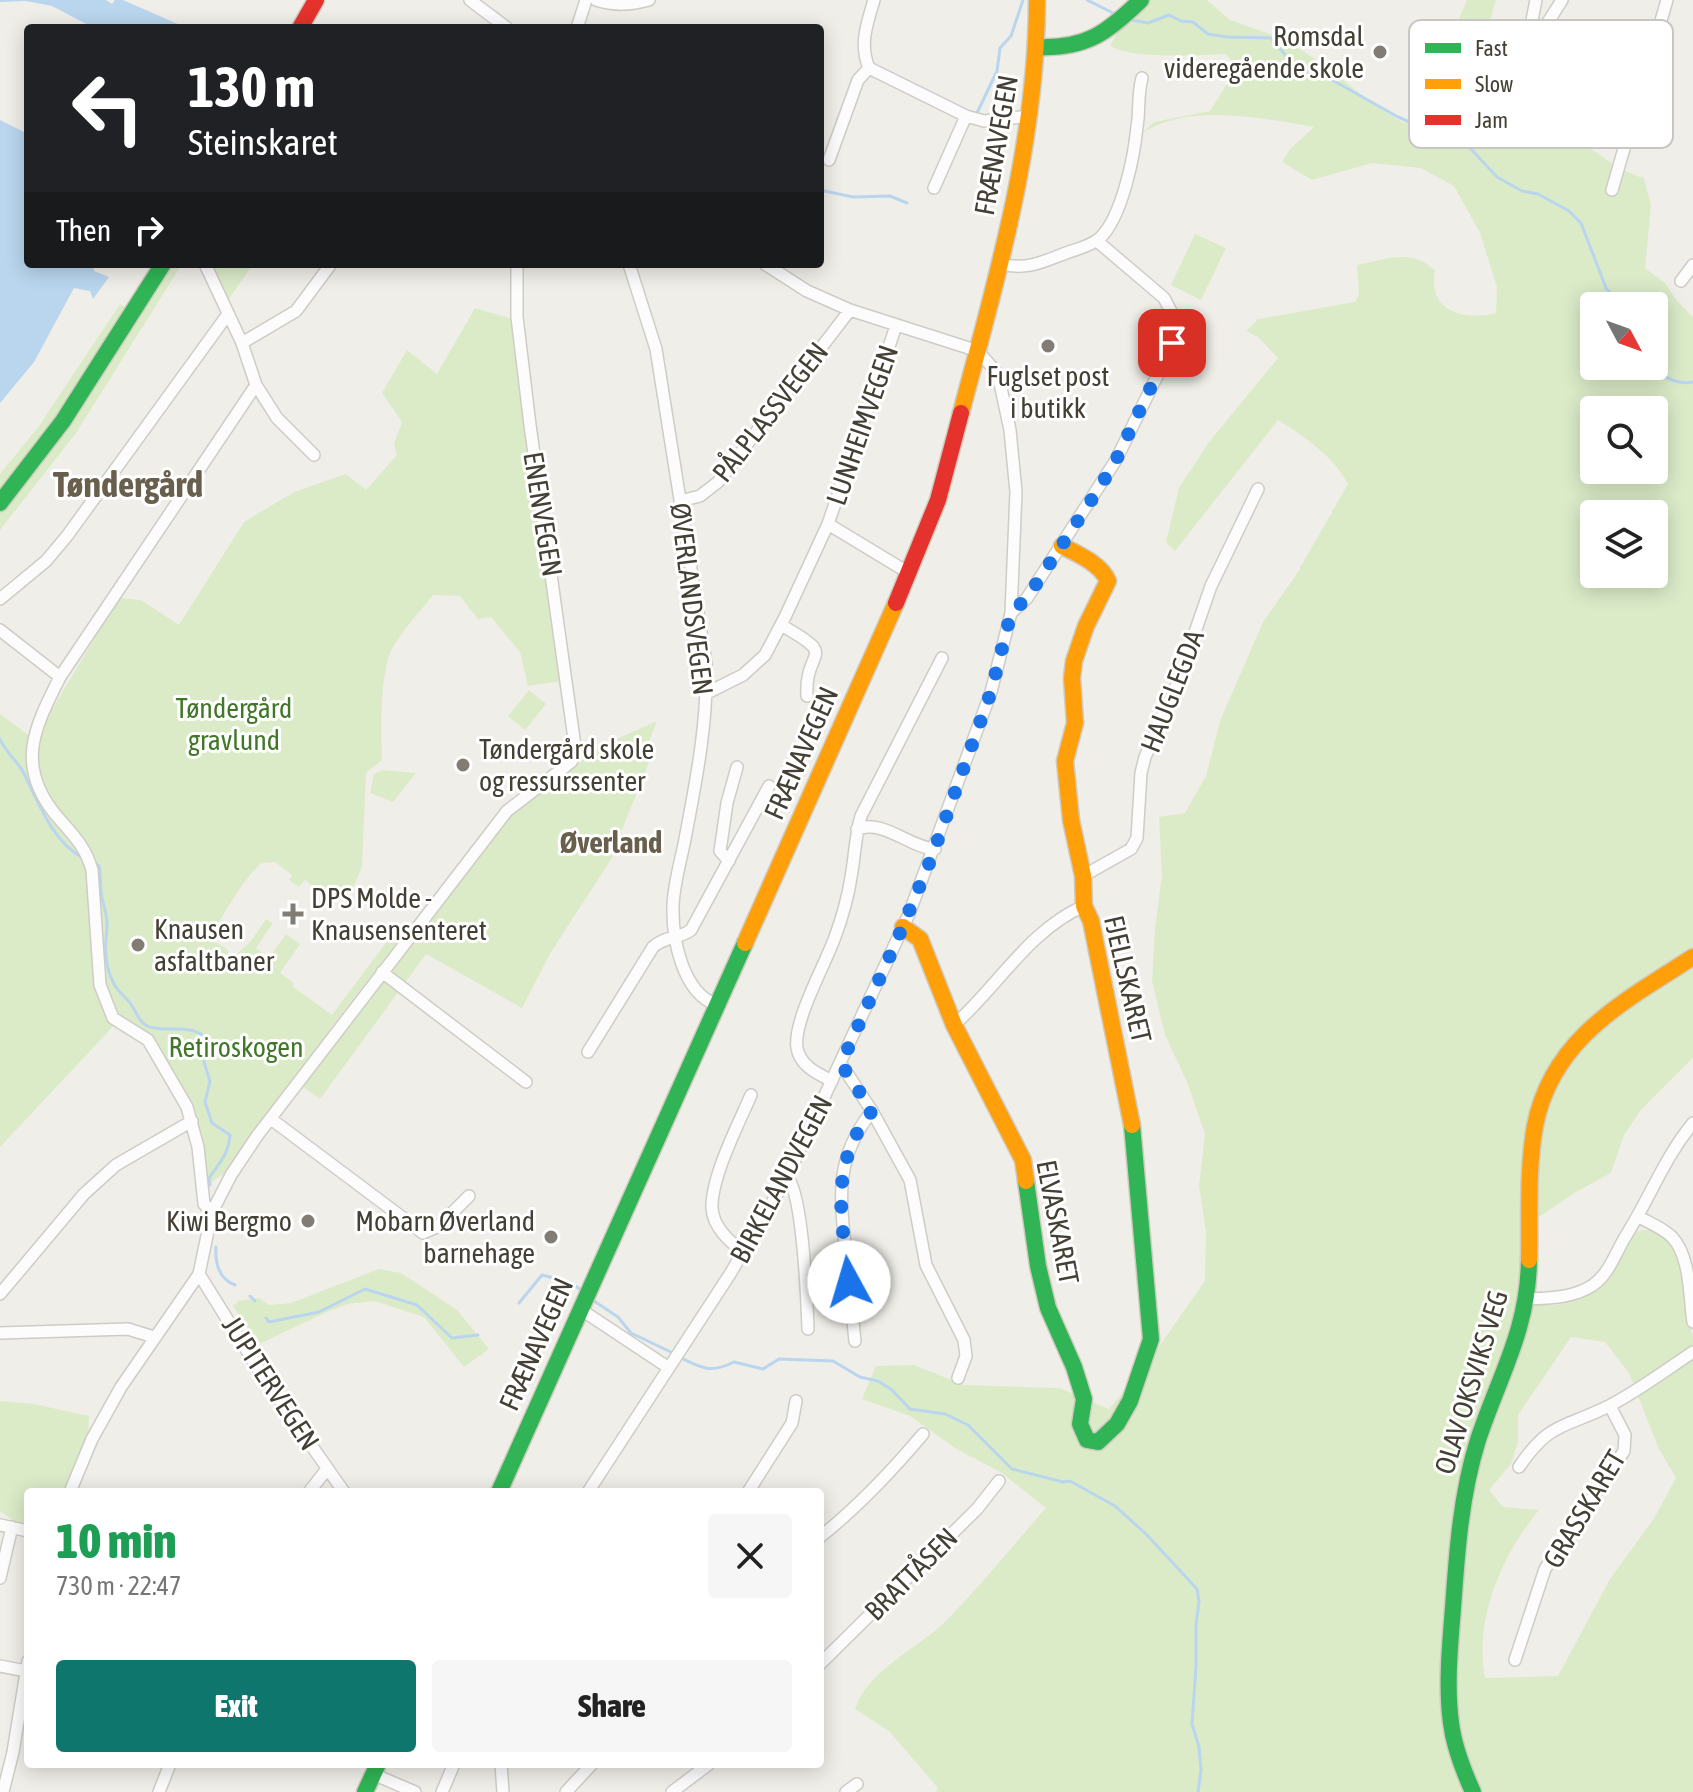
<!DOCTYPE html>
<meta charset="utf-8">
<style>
body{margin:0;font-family:"Asap Condensed",sans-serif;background:#f6f6f6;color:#222;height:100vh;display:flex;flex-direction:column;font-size:30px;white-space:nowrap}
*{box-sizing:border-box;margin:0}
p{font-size:26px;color:#767676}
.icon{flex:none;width:44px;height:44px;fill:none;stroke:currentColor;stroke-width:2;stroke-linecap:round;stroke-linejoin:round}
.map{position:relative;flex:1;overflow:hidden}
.sheet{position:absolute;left:24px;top:1488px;width:800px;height:280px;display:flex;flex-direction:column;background:#fff;border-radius:8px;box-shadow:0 4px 20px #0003}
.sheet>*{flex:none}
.top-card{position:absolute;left:24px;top:24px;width:800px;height:244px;border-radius:8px;box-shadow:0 4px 20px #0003;background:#202124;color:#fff;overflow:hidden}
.needle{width:52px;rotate:131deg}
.fabs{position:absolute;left:1580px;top:292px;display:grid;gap:16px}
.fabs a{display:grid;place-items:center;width:88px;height:88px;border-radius:8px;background:#fff;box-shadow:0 4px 20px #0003;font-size:40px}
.pin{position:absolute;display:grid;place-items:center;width:68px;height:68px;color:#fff;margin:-34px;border-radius:16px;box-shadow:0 4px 12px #0006}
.me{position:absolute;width:88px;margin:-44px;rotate:354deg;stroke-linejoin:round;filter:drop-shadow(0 0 6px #0008)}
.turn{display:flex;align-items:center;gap:28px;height:168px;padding:0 32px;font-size:36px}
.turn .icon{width:104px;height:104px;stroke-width:2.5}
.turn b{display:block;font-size:56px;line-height:68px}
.then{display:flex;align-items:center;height:76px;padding:0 32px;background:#0003;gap:16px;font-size:30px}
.round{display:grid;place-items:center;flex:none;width:84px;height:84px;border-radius:8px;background:#f6f6f6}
.overview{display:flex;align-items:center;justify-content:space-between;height:136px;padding:0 32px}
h1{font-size:48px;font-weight:800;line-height:60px;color:#1e9e55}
.primary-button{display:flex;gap:16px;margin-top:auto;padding:16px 32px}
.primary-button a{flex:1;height:92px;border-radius:8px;background:#0f766e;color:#fff;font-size:32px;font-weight:800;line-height:92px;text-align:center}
.primary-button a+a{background:#f6f6f6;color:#222}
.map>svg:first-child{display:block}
.green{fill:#dbebc8;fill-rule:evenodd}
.water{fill:#b9d6ee}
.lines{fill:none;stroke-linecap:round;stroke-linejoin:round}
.stream{stroke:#b9d6ee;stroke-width:3}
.street-casing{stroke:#ceccc6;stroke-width:14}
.fast-casing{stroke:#cfcbbf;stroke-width:19}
.slow-casing{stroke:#cfcbbf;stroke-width:19}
.jam-casing{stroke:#cfcbbf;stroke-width:19}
.street{stroke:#fdfcfc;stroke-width:11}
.fast{stroke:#30b455;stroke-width:16}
.slow{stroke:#ff9f0a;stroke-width:16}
.jam{stroke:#e5322d;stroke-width:16}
.route{stroke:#1a73e8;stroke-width:14;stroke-dasharray:0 25.2}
.poi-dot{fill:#817d74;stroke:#fff;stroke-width:3}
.labels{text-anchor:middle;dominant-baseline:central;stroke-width:6;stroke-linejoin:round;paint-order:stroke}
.poi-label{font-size:28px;fill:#454035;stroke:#fff;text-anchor:end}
.street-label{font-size:28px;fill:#454035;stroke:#fff}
.park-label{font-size:28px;fill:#417728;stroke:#fff}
.neighbourhood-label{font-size:30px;font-weight:bold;fill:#685f4c;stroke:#fff}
.district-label{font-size:36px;font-weight:bold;fill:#685f4c;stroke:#fff}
.key{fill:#fff;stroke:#c7c6c2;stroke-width:2}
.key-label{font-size:22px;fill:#454035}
</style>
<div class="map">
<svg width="1693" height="1792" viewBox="0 0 1693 1792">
<rect width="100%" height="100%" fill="#f0eee8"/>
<path class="green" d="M1139,0H1207L1230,20L1284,39L1326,66L1369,101L1403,123L1434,112L1453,75L1458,21L1467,0H1496C1489,19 1489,38 1483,58C1475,83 1472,87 1472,115C1507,121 1541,126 1574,140C1600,151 1614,170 1644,178L1651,206L1645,268L1665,283L1677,301L1693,317V1058L1641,1110L1624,1135L1611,1173L1576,1192L1533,1221L1529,1296C1535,1299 1544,1304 1552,1305C1563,1307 1600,1290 1607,1281C1616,1268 1621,1250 1631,1238C1649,1215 1675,1245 1680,1263C1686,1287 1687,1312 1693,1337V1792H936L938,1788L889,1731L855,1709C869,1668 918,1649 947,1620C982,1584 1013,1545 1046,1508L1002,1473L955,1448L910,1416L862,1399L876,1366L914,1365L964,1385L1060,1388L1109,1409L1143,1369L1205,1281L1206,1232L1199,1186L1205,1134L1187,1082L1165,1035L1152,981L1155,928L1162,875L1159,817L1185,813L1206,776L1220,721L1263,622L1296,575L1348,484C1334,457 1304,436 1278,420L1175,551L1166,542L1179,488L1209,442L1278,358L1258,337L1246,331L1258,319L1355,302L1359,294L1357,265C1386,259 1411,248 1435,270C1427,311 1463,321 1496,313L1497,287L1480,233L1454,186L1421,168L1372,163L1312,180L1282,162L1290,149L1314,127C1261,118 1188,102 1141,134L1154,122L1210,111L1237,68L1226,54C1201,55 1128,60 1110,45ZM1594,306H1654V366H1594ZM1594,410H1654V470H1594ZM1594,514H1654V574H1594ZM1571,1337L1605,1342L1629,1373L1658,1447L1676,1478L1653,1520L1610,1579L1558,1676L1485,1678C1474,1618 1502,1555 1539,1510L1503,1507L1489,1490L1511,1464L1518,1442V1415Z
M1195,234L1226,248L1201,300L1171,285Z
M155,264H182L76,433L0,530V474L39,426L120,304L128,309Z
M201,264H253L222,309Z
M475,308L513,319L561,681L528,686L520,652L491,617L478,619L460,596L433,595C420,612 402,630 392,649C380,670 381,734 382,760L366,773L362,867L347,902L332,890L326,897L305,880L299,887L289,880L292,875L275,862C273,862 263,863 262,863C250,869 215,926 211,939L228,950L229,961L251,941L266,919L273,923L256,948L269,958L286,934L300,944L280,973L294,983L292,986L332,1015L391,936L398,941L330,1029L332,1030L504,808L581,755L657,721L646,749L650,760L621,832L623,841L551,952L522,1008L426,954L320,1099L295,1081L229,1171L204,1186L202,1148L151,1037L121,1018L0,1147V714L34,739L119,598L141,600L179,625L244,522L294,492L346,474L366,490L397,455L394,444L402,422L382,393L407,350L437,374Z
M529,690L546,704L525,730L508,716Z
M383,770L416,773L393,802L370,793L374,774Z
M379,1269L401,1273L457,1310L489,1349L464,1367L424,1317L374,1301L348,1304L329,1311L259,1344L233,1306L239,1301L259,1298L269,1305L291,1303Z
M0,1401L34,1404L89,1416L88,1437L65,1492H28V1531L0,1511Z"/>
<path class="water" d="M0,0H106L112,4L115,0H123L180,25L181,28H94L52,6L26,1L0,2Z
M0,120L28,134V264H93L94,271L109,277L93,299L90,291L74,288L34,362L0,403Z"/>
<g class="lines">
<path class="stream" d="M1087,0L1117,15
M1131,20L1148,23L1169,15L1181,21L1193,22L1208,34L1227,37L1271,38L1297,69L1327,77L1398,117L1424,128L1449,133L1469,147L1497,177L1522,191L1538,194L1569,211L1581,223L1606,288L1622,306
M976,115L997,71L1000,48L1011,36L1023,0
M820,190L853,197L890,196L907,203
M1652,366C1660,377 1680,385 1693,382
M0,739C5,751 15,759 22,770C38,800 51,841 83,858
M94,862L99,866C101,874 100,882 101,891C102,903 108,914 107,927C105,946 104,964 113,982C117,992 127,997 132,1006C137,1013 138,1021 147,1026C161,1033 182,1024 201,1034L206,1051L204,1062L210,1081L205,1102L212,1123L230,1135C229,1153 219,1164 209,1178L210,1185
M216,1247C215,1264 219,1279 235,1285
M250,1296L255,1301
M594,1301L618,1317L631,1333L673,1353
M519,1303L542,1275L570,1282L582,1291
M266,1318L269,1322L319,1312L365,1289L417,1305L452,1338L478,1335
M679,1357C702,1368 710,1374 734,1362L763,1369L779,1359L833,1361L860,1377L878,1381L892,1390L910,1409L945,1414L968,1425L1012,1469L1063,1482L1070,1481L1115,1506L1146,1534L1197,1589L1199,1601L1196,1625V1667L1192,1724L1199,1747L1201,1770L1198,1792"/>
<defs>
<path id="street" d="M470,0L507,28
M596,0C615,6 630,5 649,0
M874,0C867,24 859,44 869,68L966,116L984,121L1031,116
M577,28L586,0
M1529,40L1543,30L1562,0
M1514,111L1536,0
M829,160L858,80L869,68
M934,188L966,116
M1612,190L1667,0
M205,264L242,343L256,385L277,418L314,455
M629,264L656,349L706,663C708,722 696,781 685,839C681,860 674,883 673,905C672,938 682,993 717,1005
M1000,264C1027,270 1040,263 1066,253C1077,249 1091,246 1100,238C1122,217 1134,157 1137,127C1140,109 1137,97 1142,78
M1681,281L1693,265
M242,343L296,311L331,264
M680,501L700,496L718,482L850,310
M828,524L909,573
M0,599L46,561L67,536L228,314
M1011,613L1027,598L1116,460L1160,370L1176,330V321L1164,298L1097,241
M781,625C841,659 804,647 807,696
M0,630L60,677C35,727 15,764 55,814C71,833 85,845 92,870L100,985L113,1018L148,1040L187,1107L198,1147L204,1204L212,1212
M60,677L256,385
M707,693L743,675L765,655L785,617L828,524L896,326
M857,829C884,819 908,847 935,849
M729,861L720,851L727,803L737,767
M1083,876L1131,849L1137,838L1141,773L1145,757L1177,684L1211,586L1258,489
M382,972L526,1082
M954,1025C998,986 1029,930 1084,906
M588,1052L653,947C665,936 679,939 691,930L769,786
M841,1064L872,1111L910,1180L926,1265L964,1340L966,1356L958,1378
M832,1081C818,1074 800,1066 797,1048C793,1021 825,965 835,937C842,918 848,897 851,877C855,856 855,836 861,816L942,658
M271,1119L423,1233L439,1226L469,1196
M787,1177C803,1193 807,1301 808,1329
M1639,1217C1650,1223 1663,1228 1672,1237C1691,1257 1689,1297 1693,1322
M744,1253C729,1241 713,1227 712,1208C711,1177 739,1123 751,1095
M199,1274L262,1375L344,1492
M0,1294L84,1194L116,1165L192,1121
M1527,1299C1549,1298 1574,1298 1593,1285C1610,1273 1616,1251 1627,1234C1650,1197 1665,1157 1693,1123
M580,1309L669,1368
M0,1333L128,1329L154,1337
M855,1341C852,1312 849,1283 846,1254C840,1197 834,1159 872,1111
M1519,1467C1550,1421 1565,1428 1609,1406C1638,1391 1666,1370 1693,1352
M70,1492L92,1439L121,1387L199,1274L212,1212L231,1175L257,1136L507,811L571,762L576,753L530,425L517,317V264
M309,1492L327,1469
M588,1492L730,1274L787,1177L909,914L991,692L1011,613L1016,492L1010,430L998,374L978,351L850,310L807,291L765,264
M748,1492L792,1423L796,1401
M0,1525L28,1531
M820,1537C859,1506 891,1472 923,1434
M0,1578L12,1527
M1515,1660L1545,1569L1624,1451L1625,1435L1610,1406
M820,1664L977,1509L999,1481
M0,1666L26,1671
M501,1764L503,1792
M373,1774L415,1792
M3,1792L13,1752L28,1661
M159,1792L170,1764
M442,1792L454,1764
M566,1792L592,1764
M672,1792L709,1764
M846,1792L857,1784"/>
<path id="fast" d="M1037,47C1086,49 1107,33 1141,0
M0,503L63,421L163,264
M1026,1181L1038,1266L1048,1308L1074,1367L1084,1399L1080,1424L1087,1440L1098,1442L1117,1424L1130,1401L1151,1339L1132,1125
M499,1492L745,943
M365,1792L378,1764
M1473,1792C1463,1770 1454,1747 1451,1723C1446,1685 1450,1646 1453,1608C1457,1551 1461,1494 1478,1440C1499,1376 1528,1331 1529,1260"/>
<path id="slow" d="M961,413C997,276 1037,143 1037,0
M1062,546C1078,554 1101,564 1108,581L1086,626L1074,661L1072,678L1075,723L1065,761L1071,820L1083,876L1084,906L1091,921L1132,1125
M903,927L920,939L954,1025L1023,1160L1026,1181
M745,943L896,603
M1529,1260C1530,1216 1527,1170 1535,1126C1552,1038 1625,1001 1693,957"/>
<path id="jam" d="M300,28L316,0
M896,603L938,500L961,413"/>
</defs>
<use href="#street" class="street-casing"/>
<use href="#fast" class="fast-casing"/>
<use href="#slow" class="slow-casing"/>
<use href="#jam" class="jam-casing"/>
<use href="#street" class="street"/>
<use href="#fast" class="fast"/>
<use href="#slow" class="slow"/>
<use href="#jam" class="jam"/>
</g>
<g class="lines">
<path class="route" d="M849,1282C842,1218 828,1166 872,1111L841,1064L897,940L931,859L991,692L1011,613L1027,598L1100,487L1116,460L1172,343"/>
</g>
<g class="poi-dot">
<circle cx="1380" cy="52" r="8"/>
<circle cx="1048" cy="346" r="8"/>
<circle cx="463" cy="765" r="8"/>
<path d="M289 902h8v8h8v8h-8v8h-8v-8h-8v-8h8z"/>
<circle cx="138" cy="945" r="8"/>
<circle cx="308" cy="1221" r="8"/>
<circle cx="551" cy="1237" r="8"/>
</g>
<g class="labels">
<g class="poi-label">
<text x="1364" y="36">Romsdal<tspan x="1364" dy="32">videregående skole</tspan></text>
<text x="1048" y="376" text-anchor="middle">Fuglset post<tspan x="1048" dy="32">i butikk</tspan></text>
<text x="479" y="749" text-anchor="start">Tøndergård skole<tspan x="479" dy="32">og ressurssenter</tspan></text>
<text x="311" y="898" text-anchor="start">DPS Molde -<tspan x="311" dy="32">Knausensenteret</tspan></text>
<text x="154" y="929" text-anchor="start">Knausen<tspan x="154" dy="32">asfaltbaner</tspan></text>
<text x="292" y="1221">Kiwi Bergmo</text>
<text x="535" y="1221">Mobarn Øverland<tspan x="535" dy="32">barnehage</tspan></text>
</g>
<g class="street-label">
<text transform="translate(996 145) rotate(-80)">FRÆNAVEGEN</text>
<text transform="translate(770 412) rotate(-52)">PÅLPLASSVEGEN</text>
<text transform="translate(862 425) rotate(-71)">LUNHEIMVEGEN</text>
<text transform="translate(543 514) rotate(81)">ENENVEGEN</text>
<text transform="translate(692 599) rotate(83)">ØVERLANDSVEGEN</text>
<text transform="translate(1172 691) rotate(-69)">HAUGLEGDA</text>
<text transform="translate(801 753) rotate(-66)">FRÆNAVEGEN</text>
<text transform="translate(1128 979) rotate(77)">FJELLSKARET</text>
<text transform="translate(781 1179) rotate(-62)">BIRKELANDVEGEN</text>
<text transform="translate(1058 1222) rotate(79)">ELVASKARET</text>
<text transform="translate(536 1344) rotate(-66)">FRÆNAVEGEN</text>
<text transform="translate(1471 1382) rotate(-73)">OLAV OKSVIKS VEG</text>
<text transform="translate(271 1383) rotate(57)">JUPITERVEGEN</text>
<text transform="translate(1584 1509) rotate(-59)">GRASSKARET</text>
<text transform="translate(911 1574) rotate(-45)">BRATTÅSEN</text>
</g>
<g class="park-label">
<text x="234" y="708">Tøndergård<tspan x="234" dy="32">gravlund</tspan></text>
<text x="236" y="1047">Retiroskogen</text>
</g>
<g class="neighbourhood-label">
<text x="611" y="842">Øverland</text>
</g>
<g class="district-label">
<text x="128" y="484">Tøndergård</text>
</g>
</g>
<rect x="1409" y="20" width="264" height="128" rx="12" class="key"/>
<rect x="1425" y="43" width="36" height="10" fill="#30b455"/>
<rect x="1425" y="79" width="36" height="10" fill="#ff9f0a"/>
<rect x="1425" y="115" width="36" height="10" fill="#e5322d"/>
<g class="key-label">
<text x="1475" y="56">Fast</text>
<text x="1475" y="92">Slow</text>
<text x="1475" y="128">Jam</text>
</g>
</svg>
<div class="fabs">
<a><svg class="needle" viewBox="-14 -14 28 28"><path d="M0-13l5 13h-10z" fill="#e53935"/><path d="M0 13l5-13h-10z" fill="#767676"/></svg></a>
<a><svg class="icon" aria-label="search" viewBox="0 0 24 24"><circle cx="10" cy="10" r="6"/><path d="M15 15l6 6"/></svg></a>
<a><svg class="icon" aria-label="layers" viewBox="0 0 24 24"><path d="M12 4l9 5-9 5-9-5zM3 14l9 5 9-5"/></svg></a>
</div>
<div class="pin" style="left:1172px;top:343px;background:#d93025"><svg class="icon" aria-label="arrive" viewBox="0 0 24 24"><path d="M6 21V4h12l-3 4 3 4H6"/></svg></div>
<svg class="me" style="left:849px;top:1282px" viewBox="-20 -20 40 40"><circle r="19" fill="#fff"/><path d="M0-13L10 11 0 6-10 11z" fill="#1a73e8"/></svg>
<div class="top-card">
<div class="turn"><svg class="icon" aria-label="left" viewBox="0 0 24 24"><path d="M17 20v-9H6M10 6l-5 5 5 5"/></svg><div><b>130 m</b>Steinskaret</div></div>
<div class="then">Then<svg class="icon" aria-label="right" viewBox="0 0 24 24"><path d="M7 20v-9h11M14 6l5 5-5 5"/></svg></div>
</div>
<section class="sheet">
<div class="overview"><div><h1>10 min</h1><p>730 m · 22:47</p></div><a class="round"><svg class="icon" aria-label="close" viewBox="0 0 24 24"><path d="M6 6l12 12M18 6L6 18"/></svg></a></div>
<div class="primary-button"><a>Exit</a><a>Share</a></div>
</section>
</div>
